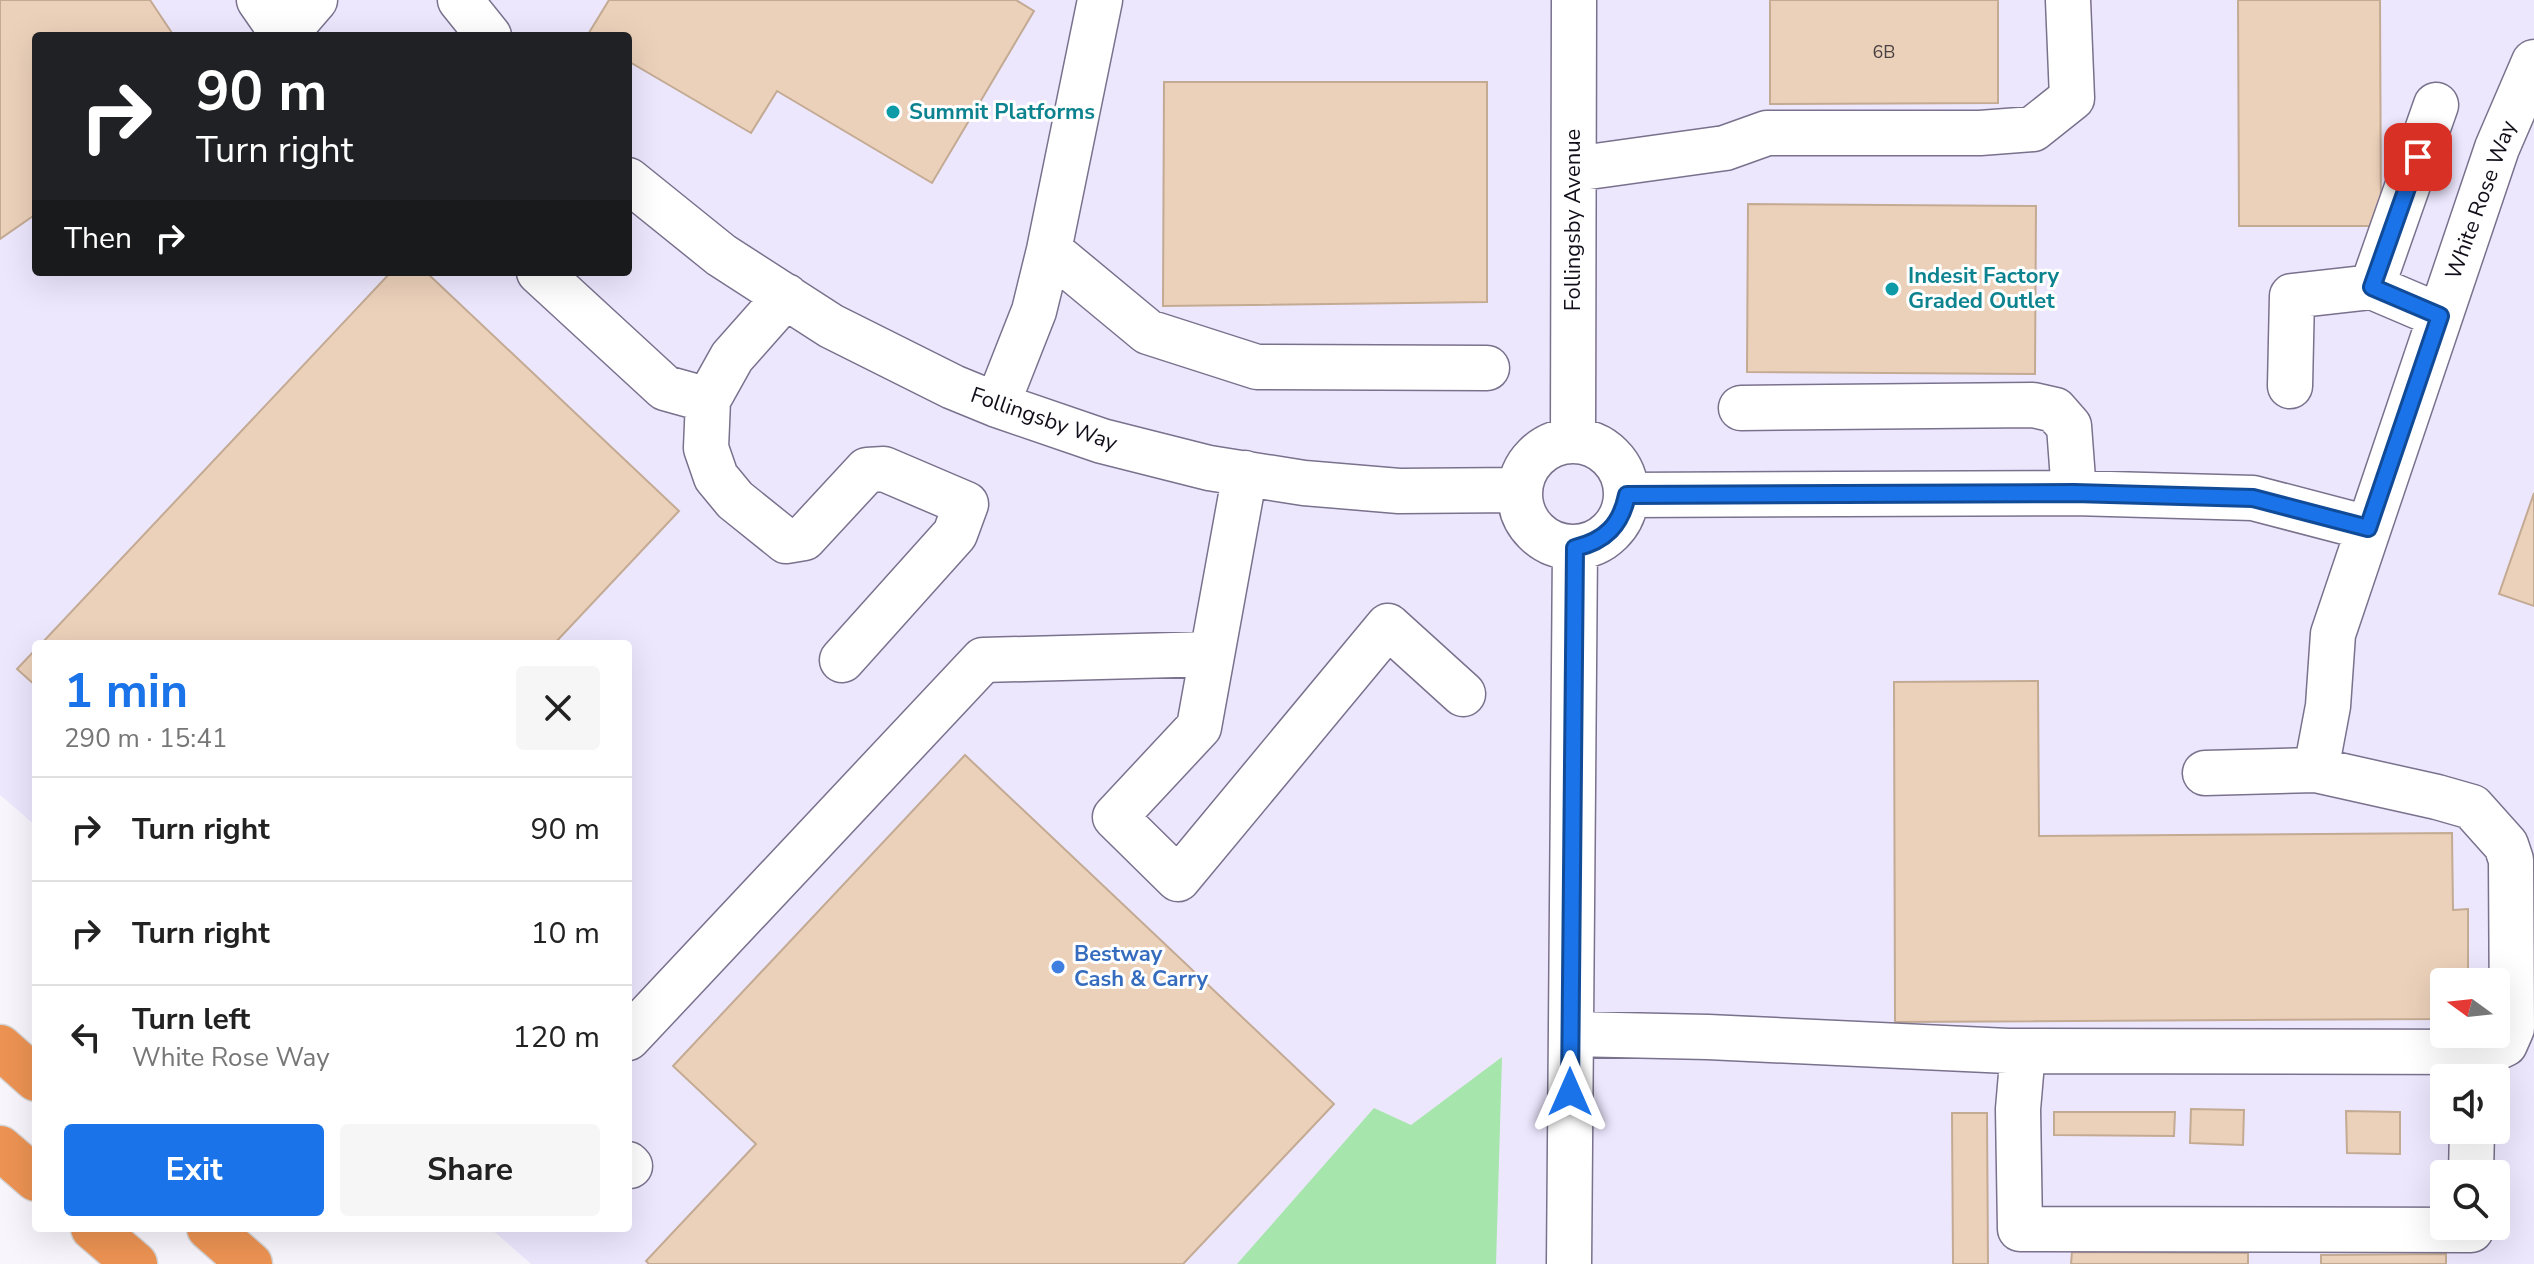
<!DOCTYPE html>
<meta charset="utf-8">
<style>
body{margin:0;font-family:"Nunito Sans",sans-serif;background:#f6f6f6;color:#222;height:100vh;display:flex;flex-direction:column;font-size:30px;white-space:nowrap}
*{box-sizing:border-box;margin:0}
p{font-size:26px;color:#767676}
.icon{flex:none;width:44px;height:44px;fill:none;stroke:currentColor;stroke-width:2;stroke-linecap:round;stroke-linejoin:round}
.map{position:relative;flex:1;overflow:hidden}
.drawer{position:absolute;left:32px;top:640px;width:600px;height:592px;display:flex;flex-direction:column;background:#fff;border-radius:8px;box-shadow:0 8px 32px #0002}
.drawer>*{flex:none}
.banner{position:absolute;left:32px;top:32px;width:600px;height:244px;border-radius:8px;box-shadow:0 8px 32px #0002;background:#202124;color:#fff;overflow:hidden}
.needle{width:52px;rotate:285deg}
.fabs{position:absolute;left:2430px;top:968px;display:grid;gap:16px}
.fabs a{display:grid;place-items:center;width:80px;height:80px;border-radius:8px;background:#fff;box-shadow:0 8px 32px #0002;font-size:40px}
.pin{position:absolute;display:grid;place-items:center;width:68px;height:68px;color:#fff;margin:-34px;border-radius:16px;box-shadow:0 4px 12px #0006}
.me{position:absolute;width:88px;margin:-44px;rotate:0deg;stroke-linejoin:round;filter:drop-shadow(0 0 6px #0008)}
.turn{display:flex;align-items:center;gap:28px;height:168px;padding:0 32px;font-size:36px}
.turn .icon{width:104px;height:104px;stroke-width:2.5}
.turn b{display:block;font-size:56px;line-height:68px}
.then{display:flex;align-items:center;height:76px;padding:0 32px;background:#0003;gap:16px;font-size:30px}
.round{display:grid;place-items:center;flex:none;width:84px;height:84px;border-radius:8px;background:#f6f6f6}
.head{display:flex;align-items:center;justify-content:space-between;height:136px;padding:0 32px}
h1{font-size:48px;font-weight:700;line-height:60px;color:#1a73e8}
.cta{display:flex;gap:16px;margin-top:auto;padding:16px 32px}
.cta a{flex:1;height:92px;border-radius:8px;background:#1a73e8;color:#fff;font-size:32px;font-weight:700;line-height:92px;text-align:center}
.cta a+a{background:#f6f6f6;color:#222}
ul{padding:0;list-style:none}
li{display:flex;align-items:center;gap:24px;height:104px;padding:0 32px;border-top:2px solid #e0e0e0}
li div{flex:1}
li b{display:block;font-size:30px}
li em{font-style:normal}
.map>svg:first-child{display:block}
.built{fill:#ede7fe;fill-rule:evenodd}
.green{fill:#a6e5ab}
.building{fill:#ecd1ba;stroke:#c3aa93;stroke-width:2}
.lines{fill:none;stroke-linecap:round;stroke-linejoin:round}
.minor-casing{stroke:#7a718d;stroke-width:47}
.highway-casing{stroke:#d5d4d6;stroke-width:47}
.minor{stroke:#fff;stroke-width:44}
.highway{stroke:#ec9353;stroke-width:44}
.route-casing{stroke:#114b97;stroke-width:20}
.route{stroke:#1a73e8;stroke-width:14}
.culture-dot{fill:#0f9aa8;stroke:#fff;stroke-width:3}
.shop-dot{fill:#3f7fe0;stroke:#fff;stroke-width:3}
.labels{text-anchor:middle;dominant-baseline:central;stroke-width:6;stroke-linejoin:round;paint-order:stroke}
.number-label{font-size:18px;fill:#494042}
.culture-label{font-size:22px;font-weight:bold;fill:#0d838f;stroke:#fff;text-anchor:start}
.street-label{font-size:22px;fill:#130f1a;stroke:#fff}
.shop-label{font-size:22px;font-weight:bold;fill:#366cbe;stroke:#fff;text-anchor:start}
</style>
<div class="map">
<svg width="2534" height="1264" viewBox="0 0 2534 1264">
<rect width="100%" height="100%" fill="#f8f6fc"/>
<path class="built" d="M0,0H2534V1264H531L490,1228H628V644H36V826L0,795ZM36,36H628V272H36ZM2444,982H2496V1034H2444ZM2444,1078H2496V1130H2444ZM2444,1174H2496V1226H2444Z"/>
<path class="green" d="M1502,1057L1496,1264H1237L1374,1108L1411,1125Z"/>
<path class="building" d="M0,0H150L174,36H36V214L0,239Z
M609,0H1016L1034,11L932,183L777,91L751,133L628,61V36H587Z
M1770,0H1998V103L1770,104Z
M2238,0H2380L2381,226H2239Z
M1164,82H1487V302L1163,306Z
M1748,204L2036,206L2035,374L1747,372Z
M391,272H426L679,511L554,644H41Z
M2534,493V606L2499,594Z
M36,649V686L17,669Z
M2038,681L2039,836L2452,833L2453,910L2468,909V982H2444V1019L1895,1022L1894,682Z
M965,755L1334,1104L1183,1264H649L646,1261L756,1144L673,1066Z
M2191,1109L2244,1110L2243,1145L2190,1143Z
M2346,1111L2400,1112V1154L2347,1153Z
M2054,1112H2175L2174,1136L2054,1135Z
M1952,1113H1987L1988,1264H1953Z
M2072,1252L2248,1253V1264H2071Z
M2446,1254V1264H2321V1255Z"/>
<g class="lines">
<defs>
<path id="minor" d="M259,0L284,36L315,0
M460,0L489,36
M1574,169L1725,148L1767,133H1980L2033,129L2072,98L2068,0
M628,180L721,255L831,326L953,387L997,405L1102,441L1209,468L1304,483L1399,491L1519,490
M1049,250L1148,332L1257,367L1487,368
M539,272L665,388L708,400
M2372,287L2440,316
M786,296L732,357L708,400L706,448L716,477L735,500L786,541L804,538L867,470L884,469L966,504L955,534L842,660
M2290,386L2292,296L2372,287L2436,105
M997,405L1034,311L1049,250L1100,0
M1741,408L2033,405L2055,410L2069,426L2074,493
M1573,440L1574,0
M1520 494a53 53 0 1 1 106 0a53 53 0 1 1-106 0Z
M1245,473L1199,727L1115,817L1178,879L1388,626L1463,694
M1627,495L2074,493L2253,498L2368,528
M2316,770L2328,706L2333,634L2497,148L2534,62
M1571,1034L1708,1037L2008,1051L2488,1052L2505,1044L2512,1028L2511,860L2506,845L2472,807L2437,797L2316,770L2205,773
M628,1038L983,660L1212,654
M2023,1051L2018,1109L2020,1229L2471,1230V1226
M628,1164L630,1166
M2471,1174L2472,1130
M1569,1264L1575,548"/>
<path id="highway" d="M0,1047L36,1079
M0,1148L36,1179
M93,1228L135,1264
M209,1228L250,1264"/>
</defs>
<use href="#minor" class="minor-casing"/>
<use href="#highway" class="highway-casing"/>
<use href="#minor" class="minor"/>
<use href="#highway" class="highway"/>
</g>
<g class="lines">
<defs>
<path id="route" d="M1570,1092L1575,548C1605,541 1621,525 1627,495L2074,493L2253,498L2368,528L2440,316L2372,287L2418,157"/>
</defs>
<use href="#route" class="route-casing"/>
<use href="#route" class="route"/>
</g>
<g class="culture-dot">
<circle cx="893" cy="112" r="8"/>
<circle cx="1892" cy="289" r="8"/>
</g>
<circle class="shop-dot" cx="1058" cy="967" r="8"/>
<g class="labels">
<g class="number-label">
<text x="1884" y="52">6B</text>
</g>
<g class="culture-label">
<text x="909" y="112">Summit Platforms</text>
<text x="1908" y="276">Indesit Factory<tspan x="1908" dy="25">Graded Outlet</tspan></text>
</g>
<g class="street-label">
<text transform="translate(2481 200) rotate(-70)">White Rose Way</text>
<text transform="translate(1573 220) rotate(-90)">Follingsby Avenue</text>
<text transform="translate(1044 419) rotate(19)">Follingsby Way</text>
</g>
<g class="shop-label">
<text x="1074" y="954">Bestway<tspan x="1074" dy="25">Cash &amp; Carry</tspan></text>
</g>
</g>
</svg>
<div class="fabs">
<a><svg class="needle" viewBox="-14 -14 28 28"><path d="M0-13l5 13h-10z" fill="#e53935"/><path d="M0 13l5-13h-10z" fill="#767676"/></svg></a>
<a><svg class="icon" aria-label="sound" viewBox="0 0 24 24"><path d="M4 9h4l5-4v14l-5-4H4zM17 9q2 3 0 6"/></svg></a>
<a><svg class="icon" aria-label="search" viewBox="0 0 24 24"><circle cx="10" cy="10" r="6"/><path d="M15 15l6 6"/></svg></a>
</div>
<div class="pin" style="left:2418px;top:157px;background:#d93025"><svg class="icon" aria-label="arrive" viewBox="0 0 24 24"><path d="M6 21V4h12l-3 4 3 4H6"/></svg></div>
<svg class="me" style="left:1570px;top:1092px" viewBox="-20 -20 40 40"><path d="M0-17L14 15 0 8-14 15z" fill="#1a73e8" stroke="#fff" stroke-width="4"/></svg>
<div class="banner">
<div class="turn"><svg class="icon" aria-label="right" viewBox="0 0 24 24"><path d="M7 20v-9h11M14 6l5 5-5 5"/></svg><div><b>90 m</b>Turn right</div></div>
<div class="then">Then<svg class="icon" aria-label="right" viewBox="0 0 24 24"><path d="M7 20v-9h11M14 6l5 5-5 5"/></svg></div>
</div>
<section class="drawer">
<div class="head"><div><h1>1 min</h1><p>290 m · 15:41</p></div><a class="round"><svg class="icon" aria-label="close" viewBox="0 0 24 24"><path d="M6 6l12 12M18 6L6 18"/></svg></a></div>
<ul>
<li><svg class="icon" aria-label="right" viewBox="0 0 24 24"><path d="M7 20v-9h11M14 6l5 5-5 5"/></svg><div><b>Turn right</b></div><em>90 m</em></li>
<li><svg class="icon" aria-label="right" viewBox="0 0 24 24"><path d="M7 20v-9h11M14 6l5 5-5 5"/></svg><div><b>Turn right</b></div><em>10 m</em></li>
<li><svg class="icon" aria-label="left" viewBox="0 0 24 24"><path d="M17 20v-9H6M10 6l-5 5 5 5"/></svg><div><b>Turn left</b><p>White Rose Way</p></div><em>120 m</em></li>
</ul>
<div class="cta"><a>Exit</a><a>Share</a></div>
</section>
</div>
